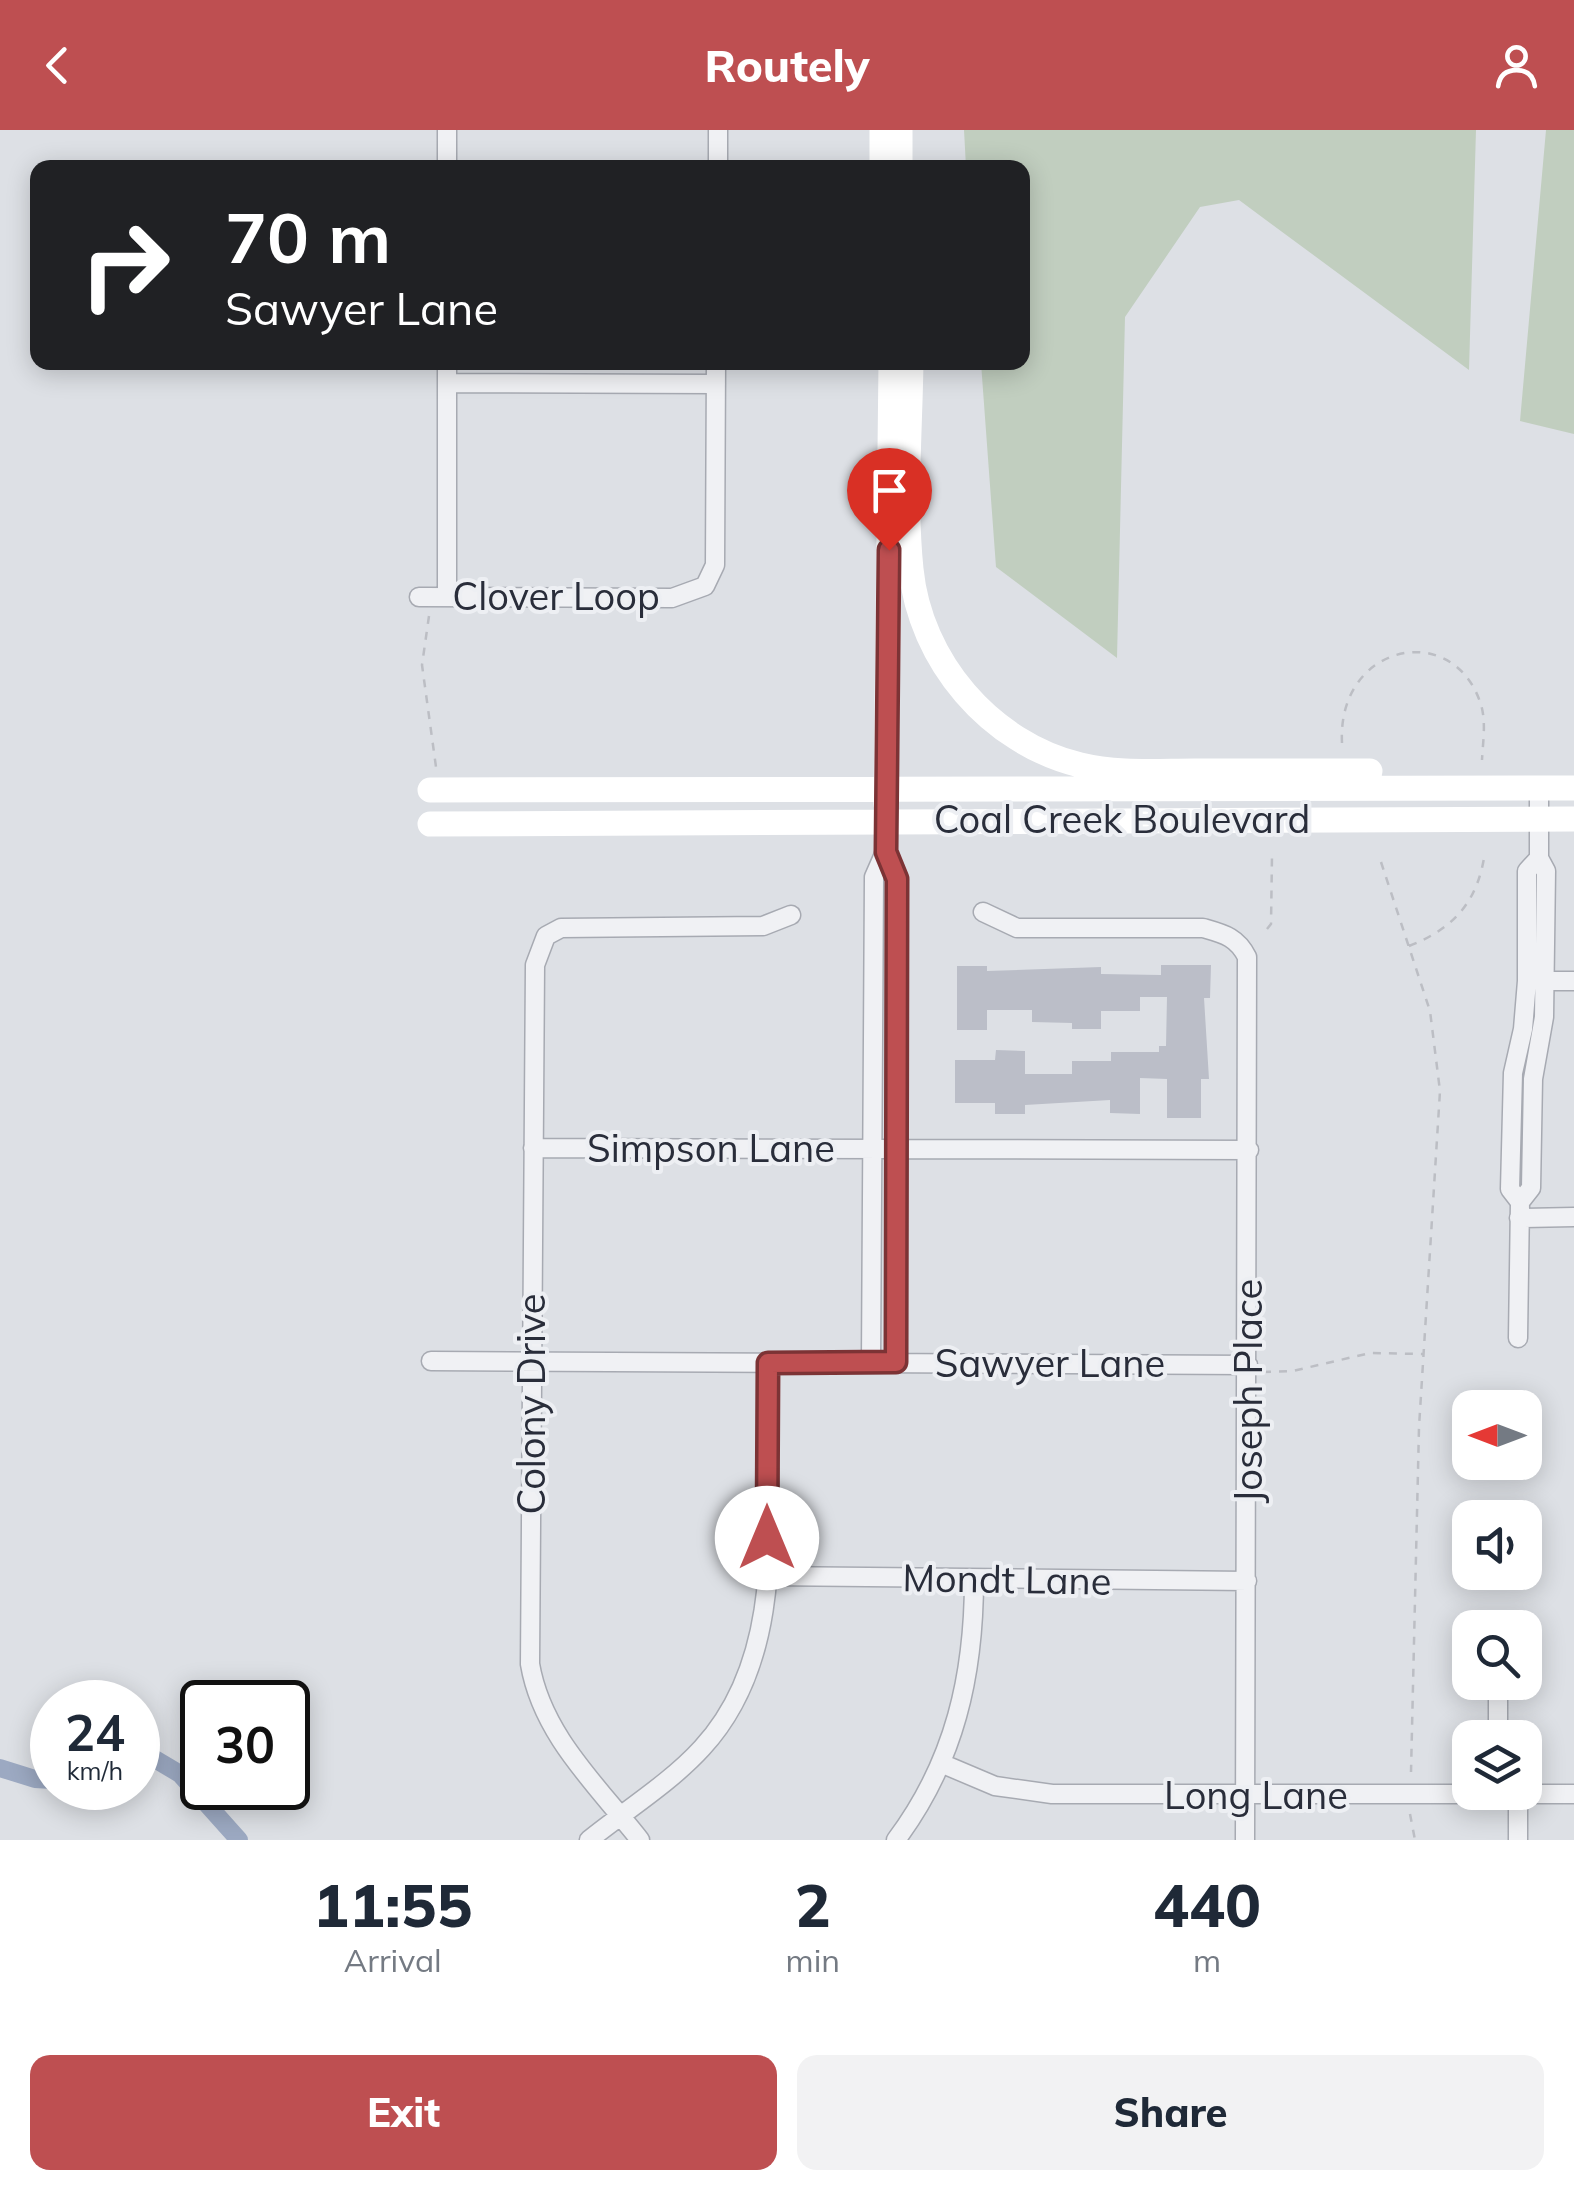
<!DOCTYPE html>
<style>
body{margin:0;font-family:Mulish,sans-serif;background:#f2f2f3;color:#1f2937;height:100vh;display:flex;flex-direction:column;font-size:38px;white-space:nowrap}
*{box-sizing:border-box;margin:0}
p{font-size:32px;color:#747a83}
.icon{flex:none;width:55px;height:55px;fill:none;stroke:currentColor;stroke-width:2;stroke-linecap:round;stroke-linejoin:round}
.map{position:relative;height:1710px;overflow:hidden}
.details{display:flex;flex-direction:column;background:#fff;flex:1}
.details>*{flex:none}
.hud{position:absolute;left:30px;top:30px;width:1000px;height:210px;border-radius:20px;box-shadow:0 5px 25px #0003;background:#202124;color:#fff;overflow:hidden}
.needle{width:65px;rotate:270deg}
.tools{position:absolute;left:1452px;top:1260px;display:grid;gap:20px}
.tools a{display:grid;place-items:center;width:90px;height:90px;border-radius:20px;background:#fff;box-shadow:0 5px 25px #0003;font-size:50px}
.speed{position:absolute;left:30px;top:1550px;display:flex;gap:20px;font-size:50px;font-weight:700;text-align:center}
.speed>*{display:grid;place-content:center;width:130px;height:130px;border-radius:50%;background:#fff;box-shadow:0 5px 25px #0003;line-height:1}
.speed small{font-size:25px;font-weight:400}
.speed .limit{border:5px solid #111;border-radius:15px;background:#fff;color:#111}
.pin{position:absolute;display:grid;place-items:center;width:85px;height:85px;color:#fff;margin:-102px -42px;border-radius:50% 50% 50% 0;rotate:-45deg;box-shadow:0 0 10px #0007}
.pin .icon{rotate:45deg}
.me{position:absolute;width:110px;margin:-55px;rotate:0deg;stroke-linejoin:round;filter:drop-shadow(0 0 8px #0008)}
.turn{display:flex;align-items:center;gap:35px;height:210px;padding:0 30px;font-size:45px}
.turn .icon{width:130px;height:130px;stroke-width:2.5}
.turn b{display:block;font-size:70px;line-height:85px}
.eta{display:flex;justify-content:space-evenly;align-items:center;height:170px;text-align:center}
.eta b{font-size:60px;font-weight:800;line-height:70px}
.button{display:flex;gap:20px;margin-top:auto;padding:20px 30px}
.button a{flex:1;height:115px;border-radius:20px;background:#be4f51;color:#fff;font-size:40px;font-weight:800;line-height:115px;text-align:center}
.button a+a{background:#f2f2f3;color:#1f2937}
header{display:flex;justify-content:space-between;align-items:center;height:130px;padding:0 30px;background:#be4f51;color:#fff;font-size:45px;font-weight:800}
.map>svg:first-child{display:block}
.green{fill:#c1cebf}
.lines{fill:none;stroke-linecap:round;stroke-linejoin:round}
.canal{stroke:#9ca9c2;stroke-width:18}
.building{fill:#bbbec8}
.street-casing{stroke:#a7aab2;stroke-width:21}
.path{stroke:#bcbec4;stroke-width:2.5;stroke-dasharray:8 8;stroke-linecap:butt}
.street{stroke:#f0f1f4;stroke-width:18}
.secondary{stroke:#fff;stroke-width:25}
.route-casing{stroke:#7c3335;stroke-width:25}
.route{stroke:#be4f51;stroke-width:18}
.labels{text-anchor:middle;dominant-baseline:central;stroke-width:8;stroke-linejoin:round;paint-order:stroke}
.street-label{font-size:38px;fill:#292d3a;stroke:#edeff3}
</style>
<header><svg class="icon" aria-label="back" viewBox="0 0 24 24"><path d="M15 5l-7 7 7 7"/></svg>Routely<svg class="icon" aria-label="person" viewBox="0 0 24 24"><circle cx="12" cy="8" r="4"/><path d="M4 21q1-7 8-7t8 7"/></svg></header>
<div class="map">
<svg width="1574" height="1710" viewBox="0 0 1574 1710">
<rect width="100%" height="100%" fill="#dde0e5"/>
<path class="green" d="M964,0H1476L1469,240L1239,70L1200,77L1125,187L1117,528L996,437L981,233L1022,232V38L966,37Z
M1546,0H1574V304L1520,291Z"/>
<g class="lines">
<path class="canal" d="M138,1619L180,1644L239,1710
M0,1638L35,1649L52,1650"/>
</g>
<path class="building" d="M1161,835H1211L1210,868H1204L1209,949H1201V988H1167V949L1140,948V984L1110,983V970L1025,975V984H995V973H955V930H995L996,920L1025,921V944H1072V931H1111V922H1159V916H1166L1167,867H1140V881H1101V899H1072V893L1032,892V880H987V900H957V836H987V841L1101,837V844L1161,845Z"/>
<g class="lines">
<defs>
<path id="street" d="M447,0V38
M718,0V38
M447,253L716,254
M419,467L672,468L705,456L715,435L716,232
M447,467V232
M885,689V722L897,749L896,1232
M983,782L1017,798H1203C1224,804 1237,807 1247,827L1245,1710
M1545,851H1574
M533,1018L1249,1020
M1520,1072L1510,1059L1513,943L1523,899L1527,851V741L1539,728
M1519,1088L1574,1087
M1518,1208L1520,1072L1531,1058L1533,949L1544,887L1546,741L1539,728V658
M431,1231L1248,1235
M871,1232L874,747L885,722
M767,1446L1247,1451
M1498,1558V1608
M943,1634L995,1656L1052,1664H1574
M1518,1665V1710
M589,1710C626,1680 670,1653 702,1618C796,1516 763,1359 768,1233
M640,1710C597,1655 542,1605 530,1534L535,835L546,806L561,798L763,796L791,785
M896,1710C955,1631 974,1545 974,1449"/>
</defs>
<use href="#street" class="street-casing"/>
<path class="path" d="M429,486L422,535L436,637
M1342,613C1337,515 1449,490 1479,569C1487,588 1483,610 1482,630
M1381,732L1430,881L1440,961L1419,1297L1411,1642
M1267,799L1271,794L1272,726
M1409,816C1455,798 1478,771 1485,722
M1263,1242L1293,1241L1370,1223L1423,1224
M1410,1684L1415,1710"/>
<use href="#street" class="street"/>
<path class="secondary" d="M882,0V38
M900,38V0
M911,232C910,300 904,371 911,439C920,531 990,613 1080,635C1117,644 1156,641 1194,641C1252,641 1311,641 1370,641
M430,660L1574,658
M886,674L891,232
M430,694L1574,689"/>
</g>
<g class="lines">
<defs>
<path id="route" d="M767,1408L768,1233L896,1232L897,749L886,722L889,420"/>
</defs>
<use href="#route" class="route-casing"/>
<use href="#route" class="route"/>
</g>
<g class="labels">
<g class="street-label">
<text x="556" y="466">Clover Loop</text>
<text x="1122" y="689">Coal Creek Boulevard</text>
<text x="711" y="1018">Simpson Lane</text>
<text x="1050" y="1233">Sawyer Lane</text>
<text transform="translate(1248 1261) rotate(-90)">Joseph Place</text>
<text transform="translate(531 1274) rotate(-90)">Colony Drive</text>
<text transform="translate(1007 1449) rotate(1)">Mondt Lane</text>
<text x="1256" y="1665">Long Lane</text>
</g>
</g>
</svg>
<div class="tools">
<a><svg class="needle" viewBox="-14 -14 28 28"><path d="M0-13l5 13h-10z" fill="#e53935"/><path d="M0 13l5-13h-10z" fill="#747a83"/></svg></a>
<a><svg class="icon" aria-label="sound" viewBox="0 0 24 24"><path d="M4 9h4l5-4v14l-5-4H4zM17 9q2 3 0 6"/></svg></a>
<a><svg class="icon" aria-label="search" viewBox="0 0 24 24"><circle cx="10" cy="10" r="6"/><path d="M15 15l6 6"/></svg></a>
<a><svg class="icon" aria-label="layers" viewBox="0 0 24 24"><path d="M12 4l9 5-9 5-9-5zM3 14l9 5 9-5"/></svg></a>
</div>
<div class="speed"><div>24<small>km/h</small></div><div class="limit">30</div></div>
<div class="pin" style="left:889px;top:420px;background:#d93025"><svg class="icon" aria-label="arrive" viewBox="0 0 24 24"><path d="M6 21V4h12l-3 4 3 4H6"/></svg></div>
<svg class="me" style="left:767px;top:1408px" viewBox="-20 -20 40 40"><circle r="19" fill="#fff"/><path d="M0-13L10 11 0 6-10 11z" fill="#be4f51"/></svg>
<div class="hud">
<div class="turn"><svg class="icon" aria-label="right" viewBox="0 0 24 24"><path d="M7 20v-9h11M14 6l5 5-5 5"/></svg><div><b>70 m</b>Sawyer Lane</div></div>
</div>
</div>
<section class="details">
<div class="eta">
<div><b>11:55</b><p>Arrival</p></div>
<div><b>2</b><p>min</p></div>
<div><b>440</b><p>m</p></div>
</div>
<div class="button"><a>Exit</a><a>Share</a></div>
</section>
